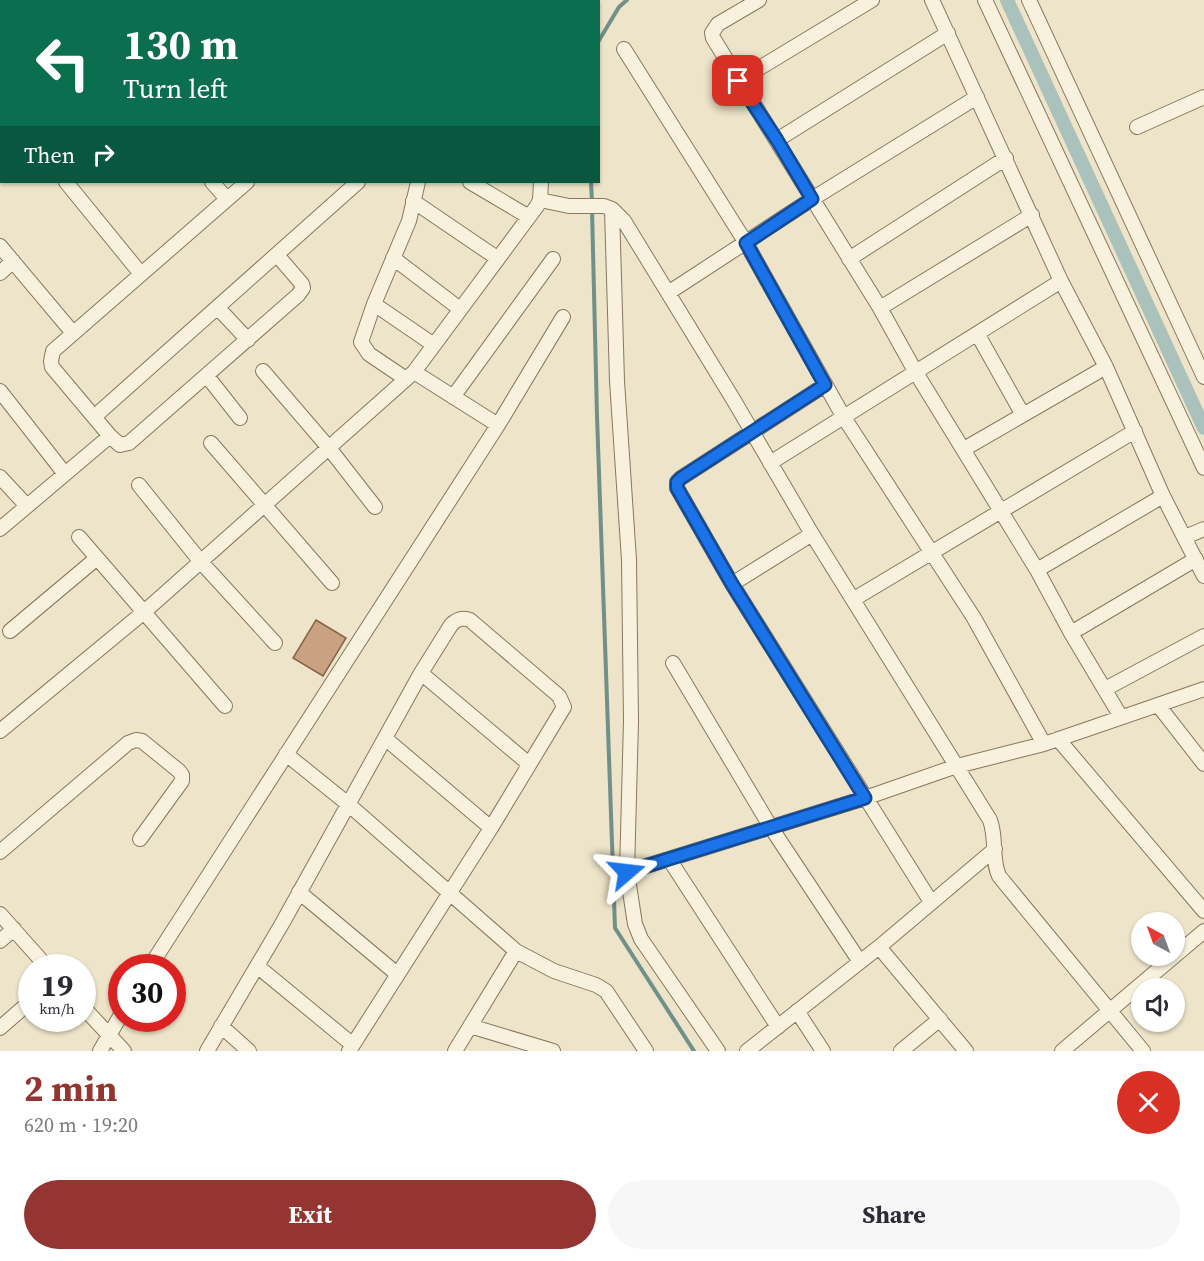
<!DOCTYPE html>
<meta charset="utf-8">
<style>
body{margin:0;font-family:"Source Serif 4",serif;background:#f7f7f7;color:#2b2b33;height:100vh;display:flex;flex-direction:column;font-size:22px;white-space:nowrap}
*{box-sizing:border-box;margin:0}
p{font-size:20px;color:#7c7c81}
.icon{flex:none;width:33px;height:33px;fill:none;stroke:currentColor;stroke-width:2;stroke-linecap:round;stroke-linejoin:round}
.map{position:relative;height:1051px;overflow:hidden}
.sheet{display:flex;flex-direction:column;background:#fff;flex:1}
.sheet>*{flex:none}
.hud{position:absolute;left:0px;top:0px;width:600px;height:183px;box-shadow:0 2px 4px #0004;background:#0b6e4f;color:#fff;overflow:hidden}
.needle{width:39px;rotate:319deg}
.buttons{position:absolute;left:1131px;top:912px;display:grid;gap:12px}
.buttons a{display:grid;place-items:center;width:54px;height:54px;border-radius:50%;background:#fff;box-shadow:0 2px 4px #0004;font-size:30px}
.speed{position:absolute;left:18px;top:954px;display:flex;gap:12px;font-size:30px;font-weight:700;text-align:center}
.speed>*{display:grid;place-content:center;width:78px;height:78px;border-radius:50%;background:#fff;box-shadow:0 2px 4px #0004;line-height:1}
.speed small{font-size:15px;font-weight:400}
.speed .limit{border:9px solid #d22;background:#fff;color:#111}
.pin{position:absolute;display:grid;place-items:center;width:51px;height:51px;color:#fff;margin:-26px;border-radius:12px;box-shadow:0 3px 9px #0006}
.me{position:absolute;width:66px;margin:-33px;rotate:73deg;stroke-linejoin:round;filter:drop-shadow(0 0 4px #0008)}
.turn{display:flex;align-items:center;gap:21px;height:126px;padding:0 24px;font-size:27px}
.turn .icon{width:78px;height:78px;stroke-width:2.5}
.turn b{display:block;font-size:42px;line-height:51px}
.then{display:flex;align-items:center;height:57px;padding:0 24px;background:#0003;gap:12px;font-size:22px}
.round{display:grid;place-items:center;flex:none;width:63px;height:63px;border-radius:32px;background:#f7f7f7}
.overview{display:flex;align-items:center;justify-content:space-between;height:102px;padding:0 24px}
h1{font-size:36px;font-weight:700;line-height:45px;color:#953531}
.button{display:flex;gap:12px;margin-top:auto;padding:12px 24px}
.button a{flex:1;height:69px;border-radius:36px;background:#953531;color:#fff;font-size:24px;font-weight:700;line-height:69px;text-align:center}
.button a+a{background:#f7f7f7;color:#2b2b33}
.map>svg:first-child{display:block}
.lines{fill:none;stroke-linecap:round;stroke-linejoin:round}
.stream{stroke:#709089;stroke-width:4}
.canal{stroke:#aac2bb;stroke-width:14}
.building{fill:#c9a281;stroke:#876245;stroke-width:1.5}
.minor-casing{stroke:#89775e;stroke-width:16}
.minor{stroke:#f8f1dd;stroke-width:14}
.route-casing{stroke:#114b97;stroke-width:15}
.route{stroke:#1a73e8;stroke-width:10}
</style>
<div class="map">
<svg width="1204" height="1051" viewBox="0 0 1204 1051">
<rect width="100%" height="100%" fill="#ede4c9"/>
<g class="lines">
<path class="stream" d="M598,42L619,7L627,0
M591,182L592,202
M592,209L597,416L615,928L694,1051"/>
<path class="canal" d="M1007,0L1204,428"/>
</g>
<path class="building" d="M316,620L346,638L323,676L293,658Z"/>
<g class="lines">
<defs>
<path id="minor" d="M113,0L114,2
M156,0L158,2
M406,0L408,2
M493,0V2
M759,0L718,24L712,33L713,38L880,308L915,371L1037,570L1071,633L1121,717
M932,0L1061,281L1106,367L1163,496L1204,576
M985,0L1204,468
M1029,0L1204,377
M83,2L85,0
M212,2L214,0
M337,2L339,0
M506,2L508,0
M579,2L580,0
M624,49L746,243L843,416L974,618L1044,744
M0,71L2,70
M738,81L872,0
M0,101L2,103
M1137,127L1204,97
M777,140L948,33
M66,182L141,274
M212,182L227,199
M470,182L529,217
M540,200L569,206H604L612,209L624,221L733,399L812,534L990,820C997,839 991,858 999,876L1143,1051
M413,201L497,258
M612,209L617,381L629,560L631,721L627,872L635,924L641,939L718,1051
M0,246L73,333
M393,258L460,309
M849,259L1006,158
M0,273L13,261
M668,293L812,199L977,97
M374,304L434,345
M218,308L248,340
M880,308L1032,215
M978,335L1023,415
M263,371L329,448L375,507
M207,376L240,418
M406,379L369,354L361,342L374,304L409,221L418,182
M825,385L681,478L677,482V488L732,584L931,902
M0,391L65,474
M453,397L553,259
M94,417L52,367L51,361L53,351L247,182
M498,425L563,317
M110,436L120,445L129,443L298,295L303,288L302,284L277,255
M211,443L332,583
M964,449L1106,367
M770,463L1061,281
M0,477L27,506
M139,485L201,562L275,643
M0,529L110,436L94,417L358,182
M79,537L225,706
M1185,537L1204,529
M1037,570L1163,496
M732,584L812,534
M854,599L1135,431
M10,631L97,558
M1071,633L1196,559
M673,663L770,826L860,962
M421,673L529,764
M1105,689L1204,636
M1158,705L1204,764
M0,731L144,612L414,372L537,206L540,200L541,182
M386,739L491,828
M1058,739L1204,911
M286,754L348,804L516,951L554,971L596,985L606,991L646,1051
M0,852L128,743L136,740L142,741L179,771L182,775V781L140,839
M669,859L778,1027
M627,872L865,798L957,766L1044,744L1204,689
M299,892L397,974
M0,914L48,968
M0,941L14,929
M879,947L966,1051
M257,966L353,1045
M149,968L498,425L414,372
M82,1006L124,1051
M797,1011L823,1051
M221,1026L249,1051
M470,1026L553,1051
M0,1028L32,1000
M100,1051L122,1013
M207,1051L283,922L421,673L451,625C457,619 462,617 470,620L559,696L564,707L491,828L349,1051
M455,1051L516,951
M747,1051L879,947L995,849
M901,1051L940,1019
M1062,1051L1204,931"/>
</defs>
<use href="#minor" class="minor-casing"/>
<use href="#minor" class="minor"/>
</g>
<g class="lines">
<defs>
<path id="route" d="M627,872L865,798L732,584L677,488V482L681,478L825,385L746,243L812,199L777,140L738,81"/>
</defs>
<use href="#route" class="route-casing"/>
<use href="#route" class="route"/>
</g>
</svg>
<div class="buttons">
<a><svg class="needle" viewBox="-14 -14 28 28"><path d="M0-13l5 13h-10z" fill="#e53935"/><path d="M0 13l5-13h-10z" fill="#7c7c81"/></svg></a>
<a><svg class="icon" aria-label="sound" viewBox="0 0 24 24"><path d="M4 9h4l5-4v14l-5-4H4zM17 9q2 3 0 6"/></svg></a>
</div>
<div class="speed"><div>19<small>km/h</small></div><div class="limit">30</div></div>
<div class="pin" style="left:738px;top:81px;background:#d93025"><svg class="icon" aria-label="arrive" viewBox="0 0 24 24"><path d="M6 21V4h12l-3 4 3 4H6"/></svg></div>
<svg class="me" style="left:627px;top:872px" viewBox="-20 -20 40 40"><path d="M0-17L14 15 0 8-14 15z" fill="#1a73e8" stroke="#fff" stroke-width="4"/></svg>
<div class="hud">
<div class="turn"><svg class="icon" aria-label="left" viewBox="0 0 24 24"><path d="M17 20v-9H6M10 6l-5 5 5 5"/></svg><div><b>130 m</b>Turn left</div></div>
<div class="then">Then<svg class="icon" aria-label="right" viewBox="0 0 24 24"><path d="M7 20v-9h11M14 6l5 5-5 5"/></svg></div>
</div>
</div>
<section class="sheet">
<div class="overview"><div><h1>2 min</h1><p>620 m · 19:20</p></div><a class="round" style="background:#d93025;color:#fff"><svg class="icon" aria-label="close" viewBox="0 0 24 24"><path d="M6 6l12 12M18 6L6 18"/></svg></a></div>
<div class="button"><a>Exit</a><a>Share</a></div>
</section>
